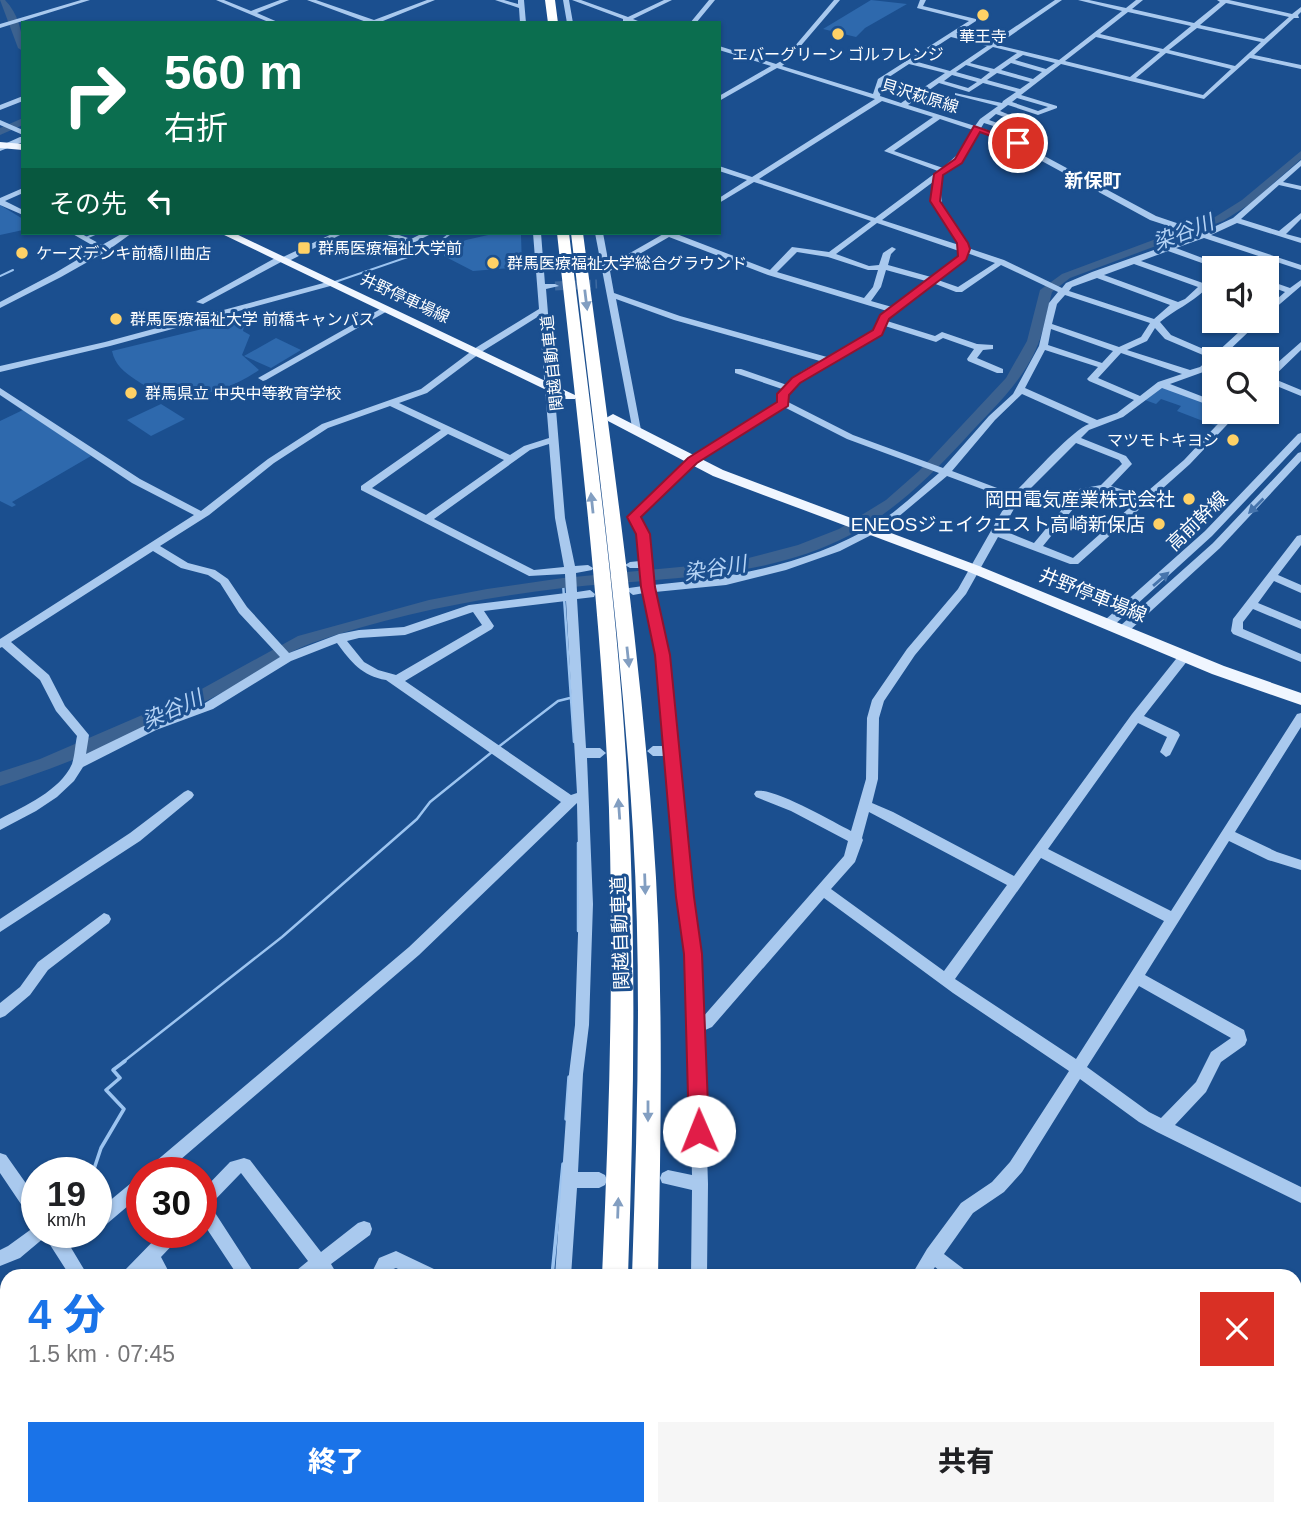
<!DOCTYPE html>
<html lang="ja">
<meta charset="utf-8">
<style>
body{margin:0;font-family:Helvetica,"Noto Sans JP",sans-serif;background:#f6f6f6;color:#202124;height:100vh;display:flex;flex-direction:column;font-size:26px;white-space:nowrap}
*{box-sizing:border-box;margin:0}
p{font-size:23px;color:#757577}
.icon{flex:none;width:38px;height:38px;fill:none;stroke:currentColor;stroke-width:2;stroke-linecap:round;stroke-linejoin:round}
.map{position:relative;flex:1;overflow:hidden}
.side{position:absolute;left:0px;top:1269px;width:1302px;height:247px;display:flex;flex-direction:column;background:#fff;border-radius:21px 21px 0 0;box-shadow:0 2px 5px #0004}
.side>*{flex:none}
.guide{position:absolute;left:21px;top:21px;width:700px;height:214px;border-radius:0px;box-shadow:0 2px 5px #0004;background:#0b6e4f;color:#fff;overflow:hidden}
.tools{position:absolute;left:1202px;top:256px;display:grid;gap:14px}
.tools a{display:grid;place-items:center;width:77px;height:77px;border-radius:0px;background:#fff;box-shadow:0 2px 5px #0004;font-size:35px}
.speed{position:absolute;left:21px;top:1157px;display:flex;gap:14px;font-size:35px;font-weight:700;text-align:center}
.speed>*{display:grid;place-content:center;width:91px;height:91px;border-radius:50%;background:#fff;box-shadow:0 2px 5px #0004;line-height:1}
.speed small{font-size:18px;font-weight:400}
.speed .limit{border:10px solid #d22;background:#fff;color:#111}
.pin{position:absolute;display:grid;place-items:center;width:60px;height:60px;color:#fff;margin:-30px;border:4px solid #fff;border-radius:50%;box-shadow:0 2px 7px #0007}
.me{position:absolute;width:77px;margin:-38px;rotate:359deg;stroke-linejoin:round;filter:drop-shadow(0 0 5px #0008)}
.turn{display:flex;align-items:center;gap:24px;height:147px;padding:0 28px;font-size:32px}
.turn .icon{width:91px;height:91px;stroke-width:2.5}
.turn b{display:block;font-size:49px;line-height:60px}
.then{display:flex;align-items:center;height:66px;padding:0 28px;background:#0003;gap:14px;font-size:26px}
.round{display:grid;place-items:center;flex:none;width:74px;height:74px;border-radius:0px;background:#f6f6f6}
.overview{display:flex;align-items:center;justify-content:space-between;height:119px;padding:0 28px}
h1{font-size:42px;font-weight:800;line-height:52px;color:#1a73e8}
.cta{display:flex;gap:14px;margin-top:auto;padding:14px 28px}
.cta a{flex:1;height:80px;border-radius:0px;background:#1a73e8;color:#fff;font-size:28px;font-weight:800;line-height:80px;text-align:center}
.cta a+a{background:#f6f6f6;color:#202124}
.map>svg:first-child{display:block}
.green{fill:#2e69ad}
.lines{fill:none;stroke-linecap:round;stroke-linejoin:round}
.stream-far2{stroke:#9cc4f0;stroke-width:2}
.stream-far1{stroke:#9cc4f0;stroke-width:2.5}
.stream{stroke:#9cc4f0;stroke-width:3.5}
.river{fill:#3c6290;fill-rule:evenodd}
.minor-tunnel{stroke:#3d69a0;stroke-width:9;stroke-dasharray:9 4.5;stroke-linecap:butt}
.minor{fill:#a9c9ee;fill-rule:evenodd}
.major{fill:#f0f6ff;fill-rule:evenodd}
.highway{fill:#fff;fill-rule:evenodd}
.oneway{fill:#829ec1}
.oneway2{fill:#4674ac}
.route{fill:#e11d48;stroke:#92132f;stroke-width:2}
.poi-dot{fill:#ffd166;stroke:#1b4f8f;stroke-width:2.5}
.labels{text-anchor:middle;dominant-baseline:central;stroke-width:6;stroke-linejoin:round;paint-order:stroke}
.far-poi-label{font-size:16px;fill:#fff;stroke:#1b4f8f;text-anchor:start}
.far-street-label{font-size:16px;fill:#fff;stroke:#1b4f8f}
.far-quarter-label{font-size:19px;font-weight:bold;fill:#fff;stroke:#1b4f8f}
.poi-label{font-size:19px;fill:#fff;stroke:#1b4f8f;text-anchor:end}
.street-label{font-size:19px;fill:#fff;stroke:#1b4f8f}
.water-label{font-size:21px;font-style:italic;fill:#b5d3f5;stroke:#1b4f8f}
</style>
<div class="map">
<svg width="1301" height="1515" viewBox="0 0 1301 1515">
<rect width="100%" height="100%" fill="#1b4f8f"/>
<path class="green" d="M871,0L907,4L865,28L856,37L823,29Z
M0,205L23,219V230L0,235Z
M497,233L521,235L522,267L473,271L444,256L445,250L466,240Z
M231,322L244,326L243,331L250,335L242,355L259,370C223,395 174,407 136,380C124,372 115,365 112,351Z
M276,338L301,350L271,368L244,356Z
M1162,386L1214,406V411L1229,412L1216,426L1177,411L1181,406L1161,399L1156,404L1145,400Z
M161,404L185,419L151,436L127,420Z
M25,409L61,431L91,456L12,502L16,505L12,507L0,501V421Z"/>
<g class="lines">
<path class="stream-far2" d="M86,238L97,233
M0,276L13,270
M335,282L428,250L451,233"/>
<path class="stream-far1" d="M563,583L574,742
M497,748L558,701L570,698
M578,843V931
M123,1062L282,937L417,819L430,802L492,752"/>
<path class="stream" d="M566,1119L569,1077
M93,1172L101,1148L124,1109L106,1090L120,1078L113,1070L125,1061
M552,1276L563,1164
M0,1481L7,1482
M41,1508L42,1515
M150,1515L172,1508
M528,1515L529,1508"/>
<path class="river" d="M0,0H5C18,13 23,33 23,51L18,48Z
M23,118V125L0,135V128Z
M1301,151V159L1250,204L1223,221L1070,278L1052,292C1048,307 1045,324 1040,339C1026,380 991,410 963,441C929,477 895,511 850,535C763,581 658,577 563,588C480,598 391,615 312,643C276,656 244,683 210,699C143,732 71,763 0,786V772L40,759L198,691L298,636L429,600L487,589L563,578L733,562L798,545L839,529L886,500L919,471L1006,378L1027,341L1040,290L1062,274L1215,217L1242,200Z"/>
<path class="minor-tunnel" d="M555,286L597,284"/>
<path class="minor" d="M81,0H90L0,28V24Z
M216,0H224L251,11L280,0H289L257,13L280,23H271Z
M307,0H316L374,20L427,0H435L378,23H369Z
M495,0H504L518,4V0H524L526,23H520L519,8Z
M563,0H569L573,23H567Z
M572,0H581L628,17L664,0H672L633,19L643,23L623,21V19Z
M709,0H715L696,23H690Z
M834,0H840L787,62L782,66L873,94L878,79L969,21L917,8L920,0H926L923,6L976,19V21L956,34L991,43L1055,0H1062L997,45L1059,60L1122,11L1078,0H1089L1126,8L1136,0H1143L1132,9L1194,23L1220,2L1217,0H1229L1292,14L1301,7V12L1298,15L1299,18H1294L1254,55L1301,65V69L1250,58L1204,99L1061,64L1021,95L1057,106V108L1038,115L1008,105L1000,111L1035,125L1011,138L1156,216L1203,232L1233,218L1301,160V166L1283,182L1301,186V190L1279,185L1241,219L1279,231L1301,213V219L1286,234L1301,238V243L1237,223L1211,235L1301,265V270L1204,238L1176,248L1229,268H1216L1168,251L1141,261L1214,287V292L1205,290C1190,304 1176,309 1160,322L1171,335L1215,354L1252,320H1261L1222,357L1224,359H1214V363L1206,371L1170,384L1214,401V407L1162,388L1123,417L1089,430L1081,438L1126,456L1132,464L1111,486L1142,496L1184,460L1230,411H1240L1190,464L1078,564H1070L998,537L966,594L915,655L884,701L879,718L878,779L872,803L893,812L1014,876L1132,714L1180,654H1188L1190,657L1188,660L1144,716L1178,732L1180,735L1170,755L1166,757L1160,752L1167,737L1138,723L1048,849L1171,911L1297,714L1301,713V727L1235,832L1277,852L1301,860V870L1268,860L1229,841L1145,975L1244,1030L1247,1040L1245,1045L1221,1062L1206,1092L1175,1125L1301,1187V1203L1157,1132L1139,1122L1080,1079L1022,1172L1004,1192L973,1213L944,1254L965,1270L967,1276H946L935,1267L929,1276H911L927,1249L961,1203L992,1182L1010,1162L1069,1071L953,993L824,898L712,1027L703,1031L708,1184L707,1276H691L692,1190L662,1183L660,1178L662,1173L668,1170L692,1175L686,954L678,897L665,756H653L647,751L653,746H665L656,655L644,593L633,595L628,591L629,588L643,586L641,568H630L625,565L630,562L640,561L638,534L629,519L689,458L779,402L778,394L782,389L735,373V369H741L787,385L801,372L820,361L674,320L616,299L641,430L639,432H633L595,233H603L609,265L665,233H674L770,270L792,247L829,252L871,221L754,182L719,203V198L747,180L719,171V166L752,177L875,99L777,68L719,101V96L771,66L719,50V46L776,64L783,60ZM1226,3L1289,17L1264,39L1200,25ZM1128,12L1191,26L1163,49L1100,34ZM1197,28L1261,42L1235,66L1169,50ZM951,37L987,46L950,71L914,61ZM1096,37L1160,52L1130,77L1065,61ZM993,47L1017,53L994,69L970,63ZM1166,53L1231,69L1203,95L1136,78ZM1023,55L1055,63L1046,69L1015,60ZM1011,63L1042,72L1033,79L1001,70ZM909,64L945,73L901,103L880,96L883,81ZM966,65L990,72L981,79L956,72ZM997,73L1030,82L1020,89L987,80ZM952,75L977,82L968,88L944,81ZM939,83L969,92L983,83L1016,92L1003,101L1002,103L955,93V95L998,106L980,119L975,126L908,105ZM1017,98L1048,107L1038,111L1012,102ZM882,101L933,117L884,151L938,171L875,218L759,179ZM996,114L1026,125L1017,130L989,120ZM940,119L973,130L961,151L943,168L894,151ZM984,123L1012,132L1005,136L981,128ZM979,132L1003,140L1150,220L1196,235L1092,272L1066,283L1062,288L1004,260L968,248L942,204L940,185L942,175L966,154ZM933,182C930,207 947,225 959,245L882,220ZM877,223L959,251L958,256L931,277L888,265L891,254L896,249L892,247L883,253L879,265L869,266L836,254ZM669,237L768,275L887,311L880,317L874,331L827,357L680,316L614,293L610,271ZM797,252L828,257L868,270H878L873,287L864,298L777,272ZM967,253L995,263L958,287L938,280L965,259ZM1134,264L1198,287L1185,299L1178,302L1104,275ZM1001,265L1058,292L1049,303L1039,346L1013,394L989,416L943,468L853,435L788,402V395L807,376L881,334L885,326L936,342L943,338L974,349L967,359L968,361L997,373H1003V369L977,358L983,350L993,349V345L977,344L942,332L935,336L887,321L888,318L933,283L956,292H962ZM886,270L926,281L892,307L871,301L881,287ZM1097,278L1170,305L1154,319L1069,291L1072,287ZM1065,295L1150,323L1141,337L1119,347L1052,324L1057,304ZM1155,328L1165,339L1210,358L1200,367L1190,370L1127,350L1147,341ZM1051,329L1113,351L1102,363L1048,345ZM1045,350L1098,367L1087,379L1089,381L1134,400L1117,413L1097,420L1025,388ZM1121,353L1182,374L1158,382L1140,396L1098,378ZM1022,394L1089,424C1072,430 1029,479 1013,494L952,471L995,420ZM784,407L847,439L939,473C919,490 898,511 876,524C807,566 731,577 653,585L648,534L639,519L695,462ZM1076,443L1119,460L1122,464L1101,485L1079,489L1034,543L1002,530L1019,500ZM947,476L1009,499L958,589L907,649L872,700L867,718L866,779L851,831C833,822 773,787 756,791L754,794L756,797L791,811L848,841L844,856L702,1018L700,954L692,897L668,655L655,592L726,585L786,570L840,551L885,528ZM1103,490L1137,501L1073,558L1043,546L1086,493ZM869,812L1007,885L944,971L831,889L855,862L863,840L862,838ZM1041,858L1164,921L1076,1059L955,979ZM1139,986L1231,1038L1211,1052L1196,1082L1161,1118L1149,1112L1087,1067Z
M23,96V101L0,110V105Z
M0,120L23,130V135L0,125Z
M20,137H23V142L0,151V146Z
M23,188V193L5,201L23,210V215L0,205V198Z
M71,233H80L102,245L123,233H132L107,251L61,277L0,308V302L55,273L97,248Z
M334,233H344L287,262H281L203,304L196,302L277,257H283Z
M382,233H393L411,239L423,233H433L411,244Z
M533,233H541L545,284H555L559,286L546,289L565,518L575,566L588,565L593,568L592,570L576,573L577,592L590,590L595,594L594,597L577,599L586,748H600L606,753L600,758H587L593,904L589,1025L583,1074L578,1172H599L605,1175L607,1180L605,1185L599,1188H577L571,1276H555L569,1074L575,1025L579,904L577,803L419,955L166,1172H147L149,1167L409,947L561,802L386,680C362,676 351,662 337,643L291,661L213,709L156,730L83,767L74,781L57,797L36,811L0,830V819C24,806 60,791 72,764C75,755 75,745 77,736L56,711L40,680L2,647L0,648V639L194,515L132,483L0,395V388L140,479L201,511L268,459L322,424L421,389L477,347L539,309ZM539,316L549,438L524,446L510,455L399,403L427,393L483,351ZM390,406L441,430L361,486V490L529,576L565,574L566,593L469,605L404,627L359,630L339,634L289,653L247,607L228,579L215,570L188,563L160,546L209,515L274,463L328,428ZM448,434L504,460L426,515L372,488ZM549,444L555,518L564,567L534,570L434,519L530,450ZM153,551L181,568L208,575L220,583L239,613L280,657L205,703L148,724L86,754L89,735L65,706L49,675L11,642ZM566,601L577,793L571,795L405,681L492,629L494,626L484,611ZM473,612L482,625L396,675L378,670L364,662L347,641L359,638L405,635Z
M1267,280L1290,288L1301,280V286L1267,315V308L1285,292L1267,285Z
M331,281H334V285L110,346L0,372V366L105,342Z
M384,307L391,309L266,380L263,381L258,378Z
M1301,342V350L1272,378L1301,390V396L1267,382V372Z
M1301,433V442L1212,536L1113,626H1105L1103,623L1105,620L1205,531L1298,434Z
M1301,452V461L1220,548L1128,632H1120L1118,629L1120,626L1213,543L1298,453Z
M1301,535V545L1278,575L1301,585V593L1274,581L1258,603L1301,621V629L1253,609L1243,622V629L1301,654V662L1233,634L1231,631L1233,619L1297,536Z
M188,790L192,792L194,795L192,798L140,841L0,932V919L130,833L184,792Z
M104,913L109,915L111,919L109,923L48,970L30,995L5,1016L0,1018V1003L20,987L38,962Z
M0,1153L6,1155L37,1199V1221L31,1219L0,1173Z
M244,1158L250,1160L321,1252L358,1223L364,1221L370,1223L372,1229L370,1235L331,1264L338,1276H295L297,1270L308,1261L241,1173L210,1205L256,1276H238L201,1220V1192L230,1162Z
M142,1177V1194L102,1228L96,1230V1212L136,1179Z
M37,1225V1232H87L85,1238L70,1246L88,1276H70L45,1237L20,1258L0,1266V1250L8,1246Z
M162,1232H181L179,1238L161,1257L171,1276H153L149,1269L143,1276H123L125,1270Z
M396,1251L436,1270L438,1276H412L396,1268L391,1270L387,1276H370L379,1258Z
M1301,1329V1357L1295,1360V1332Z
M173,1508H212L208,1515H171Z
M215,1508H237L239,1515H218Z
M373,1508H399L396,1515H371Z
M467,1508H488L490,1515H470Z
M532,1508H550L549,1515H531Z
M688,1508H706V1515H688Z
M739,1508H760L757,1515H737Z
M1006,1508H1029L1031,1515H1009Z
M1209,1508H1228L1225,1515H1207Z"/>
<path class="major" d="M0,142L23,144V150L0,148Z
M220,233H234L577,396L575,399H565Z
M613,414L723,470L979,566L1224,666L1301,693V705L1212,674L969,572L713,476L608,421L606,418Z"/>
<path class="highway" d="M545,0H555L558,23H548Z
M557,233H569C590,408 615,582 626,758C637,931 634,1103 628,1276H602C610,1103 615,931 607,759C598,583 576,408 557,233Z
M571,233H583C609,432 638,631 653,832C664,979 661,1128 658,1276H632C637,1128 642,980 633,832C621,632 594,432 571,233Z
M587,1508H616V1515H586Z
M620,1508H649V1515H619Z"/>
</g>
<defs><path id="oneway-solid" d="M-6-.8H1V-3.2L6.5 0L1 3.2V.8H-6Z" transform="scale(1.75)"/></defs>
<g class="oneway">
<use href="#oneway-solid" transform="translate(586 300) rotate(83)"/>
<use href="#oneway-solid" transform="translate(592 503) rotate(-96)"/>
<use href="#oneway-solid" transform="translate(628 657) rotate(84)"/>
<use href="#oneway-solid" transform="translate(619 809) rotate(-94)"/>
<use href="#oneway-solid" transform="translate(645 884) rotate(88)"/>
<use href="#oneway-solid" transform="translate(648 1111) rotate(90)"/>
<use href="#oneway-solid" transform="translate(618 1208) rotate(-88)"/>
</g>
<g class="oneway2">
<use href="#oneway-solid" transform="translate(1256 506) rotate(135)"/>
<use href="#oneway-solid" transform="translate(1161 579) rotate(-41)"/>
</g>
<path class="route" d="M974,126L1022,143L1015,145L980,132L962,163L943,175L940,201L968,243L970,249L966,260L889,319L882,335L800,383L789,395L788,406L697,463L641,517L650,534L655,587L670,655L694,897L702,954L709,1131L706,1138L699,1140L692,1138L689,1131L684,954L676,897L655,655L641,587L636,534L627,517L688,458L777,402V394L792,378L873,330L880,315L958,256L957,243L930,201L934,174L955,159Z"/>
<g class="poi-dot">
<circle cx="983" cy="15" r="7"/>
<circle cx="838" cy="34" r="7"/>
<rect x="297" y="241" width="14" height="14" rx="3.5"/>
<circle cx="22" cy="253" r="7"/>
<circle cx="493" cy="263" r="7"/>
<circle cx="116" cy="319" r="7"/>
<circle cx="131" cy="393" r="7"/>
<circle cx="1233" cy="440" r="7"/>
<circle cx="1189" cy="499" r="7"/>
<circle cx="1159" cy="524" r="7"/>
</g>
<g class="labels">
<g class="far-poi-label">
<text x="983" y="36" text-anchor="middle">華王寺</text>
<text x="838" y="54" text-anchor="middle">エバーグリーン ゴルフレンジ</text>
<text x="318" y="248">群馬医療福祉大学前</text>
<text x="36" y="253">ケーズデンキ前橋川曲店</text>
<text x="507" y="263">群馬医療福祉大学総合グラウンド</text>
<text x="130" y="319">群馬医療福祉大学 前橋キャンパス</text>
<text x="145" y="393">群馬県立 中央中等教育学校</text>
<text x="1219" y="440" text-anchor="end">マツモトキヨシ</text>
</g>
<g class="far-street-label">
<text transform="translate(920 96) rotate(17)">貝沢萩原線</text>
<text transform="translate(405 298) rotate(25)">井野停車場線</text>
<text transform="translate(552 363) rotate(-96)">関越自動車道</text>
</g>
<g class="far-quarter-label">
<text x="1093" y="180">新保町</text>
</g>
<g class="poi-label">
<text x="1175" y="499">岡田電気産業株式会社</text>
<text x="1145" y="524">ENEOSジェイクエスト高崎新保店</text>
</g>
<g class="street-label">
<text transform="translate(1197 521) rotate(-44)">高前幹線</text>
<text transform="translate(1093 595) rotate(22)">井野停車場線</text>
<text transform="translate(620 933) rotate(-92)">関越自動車道</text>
</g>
<g class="water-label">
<text transform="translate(1183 232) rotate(-21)">染谷川</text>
<text transform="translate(715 568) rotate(-9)">染谷川</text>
<text transform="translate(172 709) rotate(-24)">染谷川</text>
</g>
</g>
</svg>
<div class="tools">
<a><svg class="icon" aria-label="sound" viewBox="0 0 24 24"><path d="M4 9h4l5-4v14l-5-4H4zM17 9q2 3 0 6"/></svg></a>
<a><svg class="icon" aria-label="search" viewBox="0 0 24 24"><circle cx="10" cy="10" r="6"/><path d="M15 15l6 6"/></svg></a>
</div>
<div class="speed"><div>19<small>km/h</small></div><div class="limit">30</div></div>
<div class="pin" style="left:1018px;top:143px;background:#d93025"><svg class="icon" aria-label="arrive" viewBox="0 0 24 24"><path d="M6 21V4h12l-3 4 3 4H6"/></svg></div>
<svg class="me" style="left:699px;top:1131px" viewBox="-20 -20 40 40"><circle r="19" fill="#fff"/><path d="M0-13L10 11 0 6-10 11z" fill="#e11d48"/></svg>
<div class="guide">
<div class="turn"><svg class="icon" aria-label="right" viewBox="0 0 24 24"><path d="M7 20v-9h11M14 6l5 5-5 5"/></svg><div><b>560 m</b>右折</div></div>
<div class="then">その先<svg class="icon" aria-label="left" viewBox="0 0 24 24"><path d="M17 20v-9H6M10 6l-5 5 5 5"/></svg></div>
</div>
<section class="side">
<div class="overview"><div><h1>4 分</h1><p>1.5 km · 07:45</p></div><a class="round" style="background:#d93025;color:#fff"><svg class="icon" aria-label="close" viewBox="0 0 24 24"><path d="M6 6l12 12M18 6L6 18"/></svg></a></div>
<div class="cta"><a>終了</a><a>共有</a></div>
</section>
</div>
